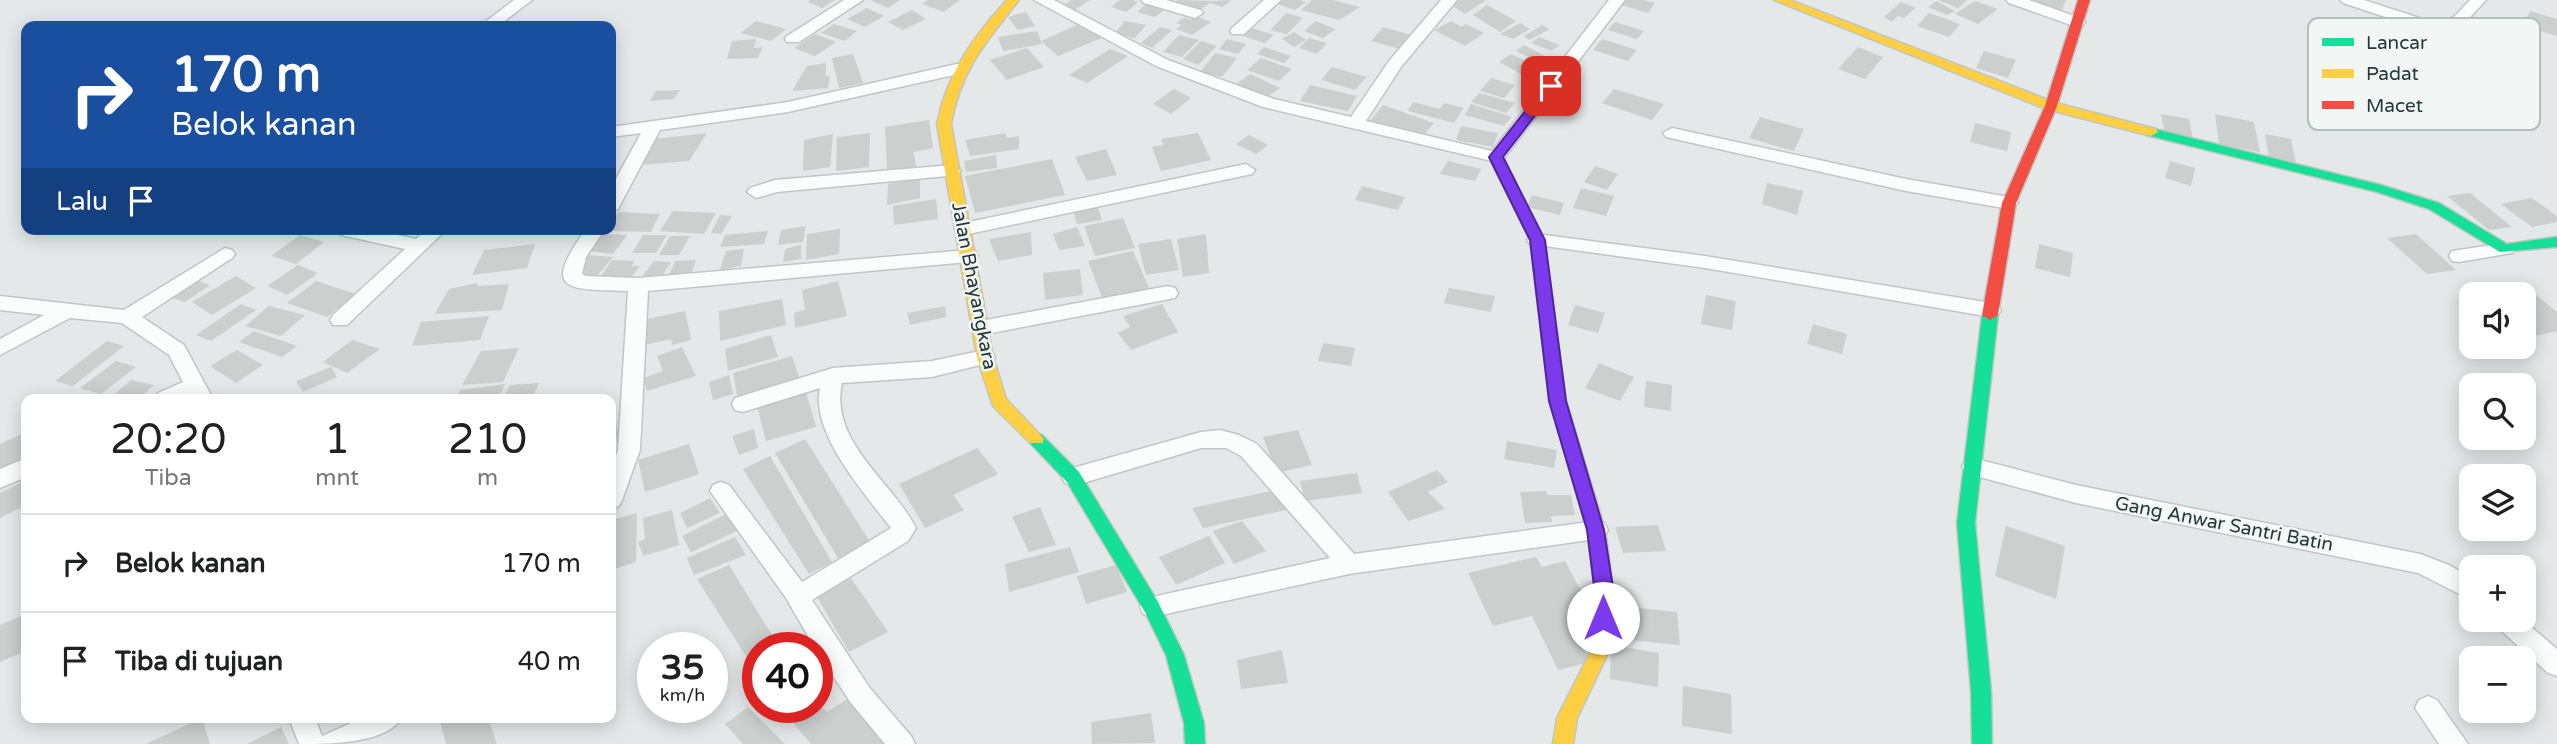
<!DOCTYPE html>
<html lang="id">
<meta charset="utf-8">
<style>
body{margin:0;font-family:"Varela Round",sans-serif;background:#f2f2f2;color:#202124;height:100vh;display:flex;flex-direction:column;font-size:26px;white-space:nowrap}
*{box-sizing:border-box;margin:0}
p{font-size:23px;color:#757577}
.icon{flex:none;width:38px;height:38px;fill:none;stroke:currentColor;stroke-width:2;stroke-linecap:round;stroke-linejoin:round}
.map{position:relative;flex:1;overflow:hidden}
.details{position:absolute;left:21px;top:394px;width:595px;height:329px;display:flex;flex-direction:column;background:#fff;border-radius:14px;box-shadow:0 4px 18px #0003}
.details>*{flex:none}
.top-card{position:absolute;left:21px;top:21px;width:595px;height:214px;border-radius:14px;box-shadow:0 4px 18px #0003;background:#1a4fa0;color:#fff;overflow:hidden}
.tools{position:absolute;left:2459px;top:282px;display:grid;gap:14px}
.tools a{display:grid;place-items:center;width:77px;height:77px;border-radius:14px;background:#fff;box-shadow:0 4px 18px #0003;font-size:35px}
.speed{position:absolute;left:637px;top:632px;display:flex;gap:14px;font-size:35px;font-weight:700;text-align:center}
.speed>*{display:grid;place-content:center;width:91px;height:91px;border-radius:50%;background:#fff;box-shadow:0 4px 18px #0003;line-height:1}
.speed small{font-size:18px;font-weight:400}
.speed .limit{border:10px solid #d22;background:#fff;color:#111}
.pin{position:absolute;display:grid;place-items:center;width:60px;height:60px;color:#fff;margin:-30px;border-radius:14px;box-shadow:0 4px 10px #0006}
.me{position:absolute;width:77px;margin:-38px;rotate:0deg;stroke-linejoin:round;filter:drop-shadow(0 0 5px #0008)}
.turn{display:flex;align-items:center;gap:24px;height:147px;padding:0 35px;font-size:32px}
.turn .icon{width:91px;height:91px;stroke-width:2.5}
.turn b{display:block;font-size:49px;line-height:60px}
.then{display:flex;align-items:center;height:66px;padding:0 35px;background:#0003;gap:14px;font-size:26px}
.eta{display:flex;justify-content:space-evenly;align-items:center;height:119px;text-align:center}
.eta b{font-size:42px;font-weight:600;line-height:49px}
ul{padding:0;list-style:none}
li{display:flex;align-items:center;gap:21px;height:98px;padding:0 35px;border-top:2px solid #e0e0e0}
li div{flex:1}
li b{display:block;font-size:26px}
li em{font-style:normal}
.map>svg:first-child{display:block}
.building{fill:#cbcfce}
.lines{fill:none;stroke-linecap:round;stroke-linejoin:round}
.street-casing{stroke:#c1c5c5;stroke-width:3}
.fast-casing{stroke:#c0c6c5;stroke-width:3}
.slow-casing{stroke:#c0c6c5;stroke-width:3}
.jam-casing{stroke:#c0c6c5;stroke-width:3}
.street{fill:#fbfcfc;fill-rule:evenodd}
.fast{fill:#16e098;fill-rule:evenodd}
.slow{fill:#ffcf43;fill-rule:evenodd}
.jam{fill:#f24e42;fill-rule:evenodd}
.route{fill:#7c3aed;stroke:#51269a;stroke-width:2}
.labels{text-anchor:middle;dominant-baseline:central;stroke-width:5;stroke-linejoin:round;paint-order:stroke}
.street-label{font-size:19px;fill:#233939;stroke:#f2f7f6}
.key{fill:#f2f7f6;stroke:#b4bebd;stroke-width:2}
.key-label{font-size:19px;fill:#233939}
</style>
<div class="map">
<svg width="2557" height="744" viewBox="0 0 2557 744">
<rect width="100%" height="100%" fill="#e4e8e8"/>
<path class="building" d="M810,0H835L822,8L807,2Z
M870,0H900L888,8Z
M928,0H960L944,12L922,4Z
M1071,0H1090L1073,11L1061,7Z
M1120,0H1132L1138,2L1126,12L1111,7Z
M1178,0L1212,1L1232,0L1222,7L1210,3L1197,11L1175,2Z
M1279,0H1300L1306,2L1295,10L1275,3Z
M1312,0H1333L1360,7L1339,20L1301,10Z
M1458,0H1486L1465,14L1451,5Z
M1626,0H1643L1655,3L1648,13L1622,5Z
M1938,0H1967L1958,8Z
M2025,0H2066L2062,10Z
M1150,1L1168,7L1155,17L1137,12Z
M1936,1L1955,11L1947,15L1928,7Z
M1975,1L1998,9L1978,24L1955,14Z
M1901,2L1916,8L1904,18L1898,16L1892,22L1884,17Z
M1487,5L1516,21L1500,32L1473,15Z
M867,8L884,16L865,27L847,19Z
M912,10L926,19L903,30L888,22Z
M2530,11L2557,19V36L2523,26Z
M1026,12L1035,26L1018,30L1008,17Z
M1286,13L1303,18L1287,34L1270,30Z
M1929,13L1960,24L1949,37L1917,26Z
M1196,16L1211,22L1192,35L1176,29L1182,25L1176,23L1185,17L1190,20Z
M756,21L786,29L771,41L741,33Z
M1125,21L1146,25L1135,38L1114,34Z
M1316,21L1336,29L1323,38L1304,31Z
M1452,21L1461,27L1466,24L1484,33L1465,46L1434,30Z
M1615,22L1644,31L1637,39L1608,30Z
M1520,23L1530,29L1513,39L1500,34Z
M834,24L857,31L845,41L821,33Z
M1079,24L1102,38L1058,56L1041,41Z
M1542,25L1550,29L1529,40L1524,36Z
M1160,27L1172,30L1152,48L1141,43Z
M1383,27L1412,35L1400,49L1371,41Z
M1252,28L1274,35L1265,43L1243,36Z
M1037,31L1042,44L1003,51L998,37Z
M1294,32L1306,40L1294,47L1282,39Z
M815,34L836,42L815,56L794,48Z
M1179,35L1199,40L1182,57L1163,52Z
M1539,37L1560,45L1552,51L1531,43Z
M1309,38L1327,43L1317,54L1299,48Z
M756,39L754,48L763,47L758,58L727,59L732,41Z
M1227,39L1246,44L1238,54L1219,49Z
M1602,39L1637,50L1628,61L1593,50Z
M1201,41L1217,46L1198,65L1183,59Z
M1524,45L1545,56L1537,61L1516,51Z
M1264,47L1291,56L1284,63L1257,54Z
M1858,47L1883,57L1865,79L1838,69Z
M1027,48L1044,67L1007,80L990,60Z
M1110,49L1128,56L1087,83L1069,75Z
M1984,51L2016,60L2008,78L1976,68Z
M1215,53L1237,58L1222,77L1200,72Z
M853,54L863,83L839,88L832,58Z
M1511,54L1538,67L1525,76L1499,62Z
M1261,58L1292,69L1279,81L1247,70Z
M826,63V76H830L828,88L792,91L807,66Z
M1332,67L1367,77L1355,90L1321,80Z
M1250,74L1280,88L1266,98L1236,84Z
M1491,78L1515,85L1504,98L1480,91Z
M1310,85L1357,96L1348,111L1300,101Z
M1174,89L1191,98L1171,114L1153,104Z
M1614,89L1664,104L1652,120L1602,103Z
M680,90L674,99L650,101L656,91Z
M1479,93L1515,103L1506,113L1471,102Z
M1413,102L1440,109L1444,103L1464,108L1454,123L1408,111Z
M1471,104L1512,117L1504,126L1465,115Z
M1383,105L1434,123L1422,137L1370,121Z
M2161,114L2189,119L2193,139L2165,134Z
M2215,114L2254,122L2260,152L2219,144Z
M1760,117L1804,129L1794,151L1749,138Z
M929,120L933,148L914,152L916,167L887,170L885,127Z
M1975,123L2011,132L2007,151L1970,142Z
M1461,126L1498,133L1493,147L1456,140Z
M707,133L689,161L641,165L654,139Z
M870,133L869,167L836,171L837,137Z
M1005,133L1007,138L1019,136V149L970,156L965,140Z
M1198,133L1211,160L1161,171L1152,147L1163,145L1161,139Z
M833,134L830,167L803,171L804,140Z
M2265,134L2291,139L2296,163L2269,158Z
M1249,135L1268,145L1256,154L1236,144Z
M1106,149L1117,175L1087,181L1075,157Z
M996,155L997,168L966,172L964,161Z
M1052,159L1065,195L975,213L965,176Z
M1448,161L1481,169L1475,181L1440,174Z
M2170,161L2195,168L2191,186L2165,178Z
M1595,166L1618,174L1607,190L1584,182Z
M920,179V198L887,205L888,184Z
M1767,183L1803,191L1797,215L1762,204Z
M1362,186L1405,197L1398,210L1355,200Z
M1581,188L1614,196L1606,216L1573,208Z
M2470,193L2512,227L2489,230L2447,196Z
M1532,195L1564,203L1560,215L1527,207Z
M2532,198L2557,216V222L2532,227L2501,204Z
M936,199L938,219L894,225L893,206Z
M1097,205L1102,220L1077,224L1073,210Z
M673,211L716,213L704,234L660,231Z
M618,212L660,214L651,232L611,231V223Z
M720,215L732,216L721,234L711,233Z
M1123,218L1135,248L1095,256L1084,226Z
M806,226L803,242L778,245L781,230Z
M1077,227L1085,246L1059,250L1053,234Z
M840,229L839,254L806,260L807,234Z
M768,231L764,244L720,247L725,235Z
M1031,232L1032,255L998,261L989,239Z
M602,234L627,235L613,254L587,251Z
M1206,234L1209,273L1183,277L1177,239Z
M2416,234L2456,270L2427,274L2387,238Z
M300,235L324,242L296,264L271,256Z
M643,235H667L656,253H632Z
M670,236H690L679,255H659Z
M1171,239L1179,270L1146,275L1138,244Z
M535,244L527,268L472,275L484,250Z
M2039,244L2073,253L2070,277L2035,268Z
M801,245V259L783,262L785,249Z
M744,249L741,266L720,270L726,251Z
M1133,251L1150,290L1103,300L1088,261Z
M588,255L613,257L596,277L575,273Z
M612,260L634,261L632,266H640L629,280L599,279Z
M696,260L690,278L667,280L675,261Z
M654,261L671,262L660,279L642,277Z
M298,265L318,273L287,295L267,286Z
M1080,269L1083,295L1045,300L1043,273Z
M236,276L256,288L212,315L192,302Z
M199,281L210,285L185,302L172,298Z
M316,281L356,294L327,317L287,303Z
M838,281L847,316L795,328L794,313L805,310L802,290Z
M477,283L478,286L509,284L502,310L435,314L449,289Z
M1449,288L1495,296L1491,312L1444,303Z
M1706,295L1736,301L1732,330L1701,324Z
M2536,295L2557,312V331L2534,336L2524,327V298Z
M782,299L786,325L720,341L719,311Z
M241,304L256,310L211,341L196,335Z
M1162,304L1178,332L1131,350L1118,333L1130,327L1123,316Z
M1575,305L1605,313L1598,333L1568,325Z
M269,306L305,315L281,336L245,326Z
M945,306L946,317L910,325L907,313Z
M685,311L691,340L672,345L671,339L644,345L642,320Z
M489,316L480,340L412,346L421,322Z
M1813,324L1847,334L1842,354L1807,344Z
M254,331L297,346L282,357L239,342Z
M771,335L778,357L728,371L725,349Z
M352,340L380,349L347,373L323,362Z
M107,341L124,346L73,386L55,381Z
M1323,343L1355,348L1351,366L1318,361Z
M682,347L696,376L647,391L643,378L663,371L657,356Z
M519,348L503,382L462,385L481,351Z
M237,350L263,365L236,383L210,366Z
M792,356L800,380L738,400L733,373Z
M116,361L136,367L101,394L80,388Z
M1599,363L1634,377L1620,401L1585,388Z
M331,367L337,377L303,392L296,381Z
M729,375L733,394L713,400L709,382Z
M131,380L154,385L138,399H109Z
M1646,381L1672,385L1671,411L1644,407Z
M539,383L532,399H502L510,385Z
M505,384L498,399H435L458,395L460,390Z
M806,392L816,427L766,441L757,406Z
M616,419L619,440L611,442V420Z
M754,429L758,448L739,455L732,436Z
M1298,430L1312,465L1277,473L1263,437Z
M26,432V456L0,468V444Z
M805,439L870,542L838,558L775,453Z
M1507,441L1557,450L1554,468L1504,459Z
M689,444L699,474L645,492L638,460Z
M977,448L998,474L953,495L964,510L925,528L899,484Z
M770,456L832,562L809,574L743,469Z
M1437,470L1448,482L1428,492L1445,509L1408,521L1388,492Z
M1357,473L1362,493L1305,501L1300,481Z
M26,480V505L0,518V493Z
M1271,491L1286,510L1203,528L1192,508Z
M1546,491L1547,495H1571L1575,515L1551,516L1552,522L1525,523L1520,492Z
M710,498L720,513L687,528L680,513Z
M1040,507L1056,545L1029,552L1012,517Z
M672,510L679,545L643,556L638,542L645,539L643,518Z
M637,513L636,562L611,570V520Z
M726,514L737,531L691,552L682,536Z
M1242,521L1266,551L1234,564L1213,531Z
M1658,525L1666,551L1623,553L1615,527Z
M2006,526L2065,546L2056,599L1995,576Z
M1209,536L1225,563L1176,585L1159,557Z
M735,537L746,555L694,575L687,558Z
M1070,547L1079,572L1009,592L1005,564Z
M1536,557L1542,567L1565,561L1594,615L1570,622L1591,662L1558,670L1532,616L1493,626L1468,573Z
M729,565L780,648H758V675L697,579Z
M1116,565L1127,592L1086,604L1077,576Z
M851,578L888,632L849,652L817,597Z
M1617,606L1677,612L1680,645L1619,639Z
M26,614V651L0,662V625Z
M1611,645L1659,653L1658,687L1610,679Z
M1282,650L1288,683L1241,689L1237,660Z
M1683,686L1731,694L1732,734L1682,726Z
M847,699L892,744H811L784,712L791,707H817V702L827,712Z
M748,707L785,744H743L725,724Z
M1151,713L1155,743L1092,744L1091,722Z
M202,718L210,744H146Z
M443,718H488L497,744H446L439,719Z
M281,727L289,744H247Z"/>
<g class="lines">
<defs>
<path id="street" d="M514,0H532L498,26H480Z
M844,0H863L799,42H787L785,39L787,36Z
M1034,0H1054L1168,60L1274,99L1351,117L1389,61L1441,0H1457L1401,67L1366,121L1492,151L1609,0H1625L1502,161L1496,162L1263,107L1156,66Z
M1141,0H1166L1201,10L1203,13L1195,18L1144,3Z
M1264,0H1281L1244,34H1232L1230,31L1232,28Z
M2006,0H2029L2083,19L2085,22L2083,25H2071L2009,3Z
M2340,0H2364L2441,25L2456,15L2470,0H2486L2462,26L2440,35L2343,3Z
M957,64L963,65L965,69L963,73L788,112L660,130L620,205L618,209L611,211V188L641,133L611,137V127L788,102Z
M1672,128L1906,179L2009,197L2018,203L2009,209L1906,191L1666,137L1663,133Z
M1246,164L1255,170L1252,174L964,235L957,233L955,229L957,225L964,223Z
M952,165L961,171L958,175L777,192L756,198L747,192L750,188L775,180Z
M332,229H371L416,239L426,229H447L347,325H333L330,320L333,315L405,249L341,235Z
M586,229H605L586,257L582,274L586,276L638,278L968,250L975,251L978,256L975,261L968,262L648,291L640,450L622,500L619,506L611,509V470L618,450L628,291C566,289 541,292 586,229Z
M1537,234L1705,256L1991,303L1998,305L2001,310L1998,315L1991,317L1705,268L1530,244L1527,240L1530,236Z
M2505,243L2512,245L2515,249L2512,253L2459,262L2452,261L2449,256L2452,251L2459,250Z
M225,248L232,250L235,254L232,258L142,317L184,345L213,399H191L190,397L155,399L158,393L183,382L169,355L122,323L70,318L0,355V339L44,315L0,310V296L124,310Z
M1168,286L1175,288L1178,293L1175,298L981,335L974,333L971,328L974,323L981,321Z
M985,350L992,352L995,357L992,362L932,377L842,383C829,442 892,481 916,528L908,541L812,600L869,687L911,736L915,744H885L851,703L817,652V648H815L786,598L710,491L713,485L721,482L729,485L802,582L891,528C865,494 810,433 820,388L743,412L735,410L732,404L735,398L833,368L932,361Z
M1220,430L1239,435L1257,444L1354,554L1596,521L1604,523L1608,530L1604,537L1596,539L1349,574L1152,617L1143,614L1140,607L1143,600L1152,597L1330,558L1241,456L1226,448H1201L1073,486L1065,483L1062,477L1065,471L1073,468L1201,432Z
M26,458V477L0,488V469Z
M1973,458L2076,485L2420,554L2449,565L2471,578V600L2418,573L2076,503L1965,473L1962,467L1965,461Z
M2494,620H2523L2557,649V676L2548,673L2497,627Z
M2428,696L2437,700L2468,744H2439L2415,708L2419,700Z
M289,718H315L322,736L362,718H401C387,744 327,744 299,744Z"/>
<path id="fast" d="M2151,128L2381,185L2439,203L2507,244L2557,237V247L2500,252L2429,209L2377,192L2146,135V129Z
M1990,310L1998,315L1975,523L1991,691L1992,744H1972L1971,691L1957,523L1982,315Z
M1036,433L1042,435L1079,472L1158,602L1184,655L1204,723L1205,744H1185L1184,723L1166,655L1145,612L1067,482L1030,443L1028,439L1030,435Z"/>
<path id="slow" d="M1007,0H1019C986,42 961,69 951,124L993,357L1006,399L1044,439L1042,443H1030L993,406L977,357L937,124C947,74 973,37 1007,0Z
M1774,0H1790L2056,103L2156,129L2158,132L2151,136L2046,109Z
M1605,590L1611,593L1614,598L1607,655L1577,718L1573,744H1553L1557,718L1589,655L1596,598L1599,593Z"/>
<path id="jam" d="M2078,0H2090L2057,106L2016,203L1998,315L1990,320L1982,315L2002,203L2045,106Z
M1496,153L1503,157L1544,240L1566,401L1605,530L1614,598L1611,603L1605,606L1599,603L1596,598L1587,530L1550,401L1530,240L1489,157Z"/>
</defs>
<use href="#street" class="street-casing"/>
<use href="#fast" class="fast-casing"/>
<use href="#slow" class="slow-casing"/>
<use href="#jam" class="jam-casing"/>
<use href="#street" class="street"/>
<use href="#fast" class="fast"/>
<use href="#slow" class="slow"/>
<use href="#jam" class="jam"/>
</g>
<path class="route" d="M1551,82L1558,86L1503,157L1545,240L1566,401L1604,530L1614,594L1609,623L1603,626L1596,623L1593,618L1595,594L1587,530L1549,401L1530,240L1489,157L1547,83Z"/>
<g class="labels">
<g class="street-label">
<text transform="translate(974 286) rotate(79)">Jalan Bhayangkara</text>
<text transform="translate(2224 524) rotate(11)">Gang Anwar Santri Batin</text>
</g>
</g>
<rect x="2308" y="18" width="232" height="112" rx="10" class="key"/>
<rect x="2322" y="38" width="32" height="8" fill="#16e098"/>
<rect x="2322" y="69" width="32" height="9" fill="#ffcf43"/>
<rect x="2322" y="101" width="32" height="8" fill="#f24e42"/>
<g class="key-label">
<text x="2366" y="49">Lancar</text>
<text x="2366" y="80">Padat</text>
<text x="2366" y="112">Macet</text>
</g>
</svg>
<div class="tools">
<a><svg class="icon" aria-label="sound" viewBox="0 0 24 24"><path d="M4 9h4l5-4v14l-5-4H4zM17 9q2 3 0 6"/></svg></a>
<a><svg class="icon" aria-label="search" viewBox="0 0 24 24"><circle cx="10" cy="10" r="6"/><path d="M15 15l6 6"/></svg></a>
<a><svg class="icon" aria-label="layers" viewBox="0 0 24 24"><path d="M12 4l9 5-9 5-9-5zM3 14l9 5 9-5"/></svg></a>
<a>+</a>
<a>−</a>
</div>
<div class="speed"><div>35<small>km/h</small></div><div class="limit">40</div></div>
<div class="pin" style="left:1551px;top:86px;background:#d93025"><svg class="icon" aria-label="arrive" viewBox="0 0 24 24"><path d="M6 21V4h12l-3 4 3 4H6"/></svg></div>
<svg class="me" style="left:1603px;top:618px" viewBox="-20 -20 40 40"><circle r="19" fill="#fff"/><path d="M0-13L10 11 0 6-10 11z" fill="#7c3aed"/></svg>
<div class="top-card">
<div class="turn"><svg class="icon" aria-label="right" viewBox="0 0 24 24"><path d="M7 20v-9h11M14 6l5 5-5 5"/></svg><div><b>170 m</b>Belok kanan</div></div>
<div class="then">Lalu<svg class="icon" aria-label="arrive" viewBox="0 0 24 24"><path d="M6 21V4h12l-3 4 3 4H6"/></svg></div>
</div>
<section class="details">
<div class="eta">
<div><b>20:20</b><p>Tiba</p></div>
<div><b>1</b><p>mnt</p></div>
<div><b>210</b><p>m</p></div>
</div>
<ul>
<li><svg class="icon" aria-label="right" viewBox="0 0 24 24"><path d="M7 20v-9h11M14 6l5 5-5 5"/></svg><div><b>Belok kanan</b></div><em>170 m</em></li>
<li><svg class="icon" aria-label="arrive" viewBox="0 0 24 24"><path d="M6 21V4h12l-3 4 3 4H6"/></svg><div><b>Tiba di tujuan</b></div><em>40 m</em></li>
</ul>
</section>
</div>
